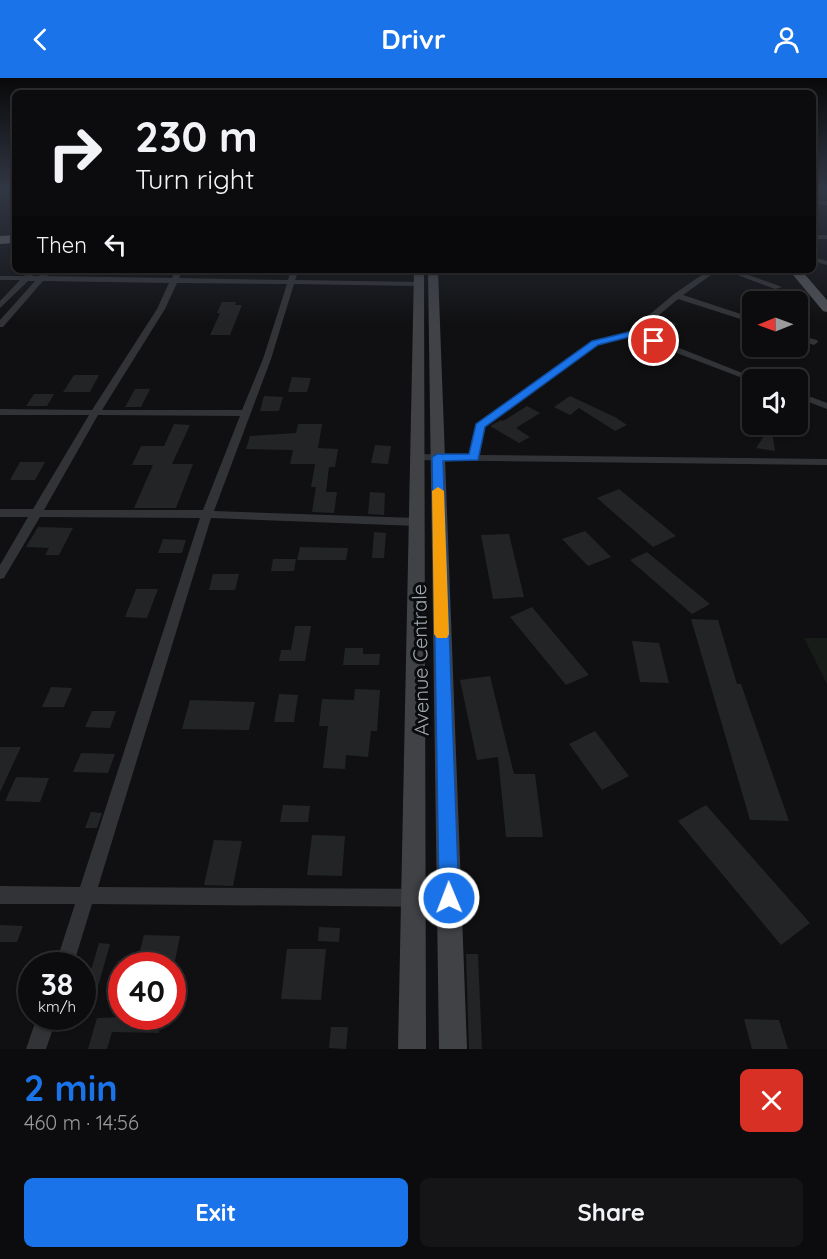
<!DOCTYPE html>
<meta charset="utf-8">
<style>
body{margin:0;font-family:Quicksand,sans-serif;background:#151517;color:#f1f3f6;height:100vh;display:flex;flex-direction:column;font-size:22px;white-space:nowrap}
*{box-sizing:border-box;margin:0}
p{font-size:20px;color:#9a9b9e}
.icon{flex:none;width:33px;height:33px;fill:none;stroke:currentColor;stroke-width:2;stroke-linecap:round;stroke-linejoin:round}
.map{position:relative;height:971px;overflow:hidden}
.drawer{display:flex;flex-direction:column;background:#0c0c0e;flex:1}
.drawer>*{flex:none}
.top-card{position:absolute;left:12px;top:12px;width:804px;height:183px;border-radius:9px;box-shadow:0 2px 4px #0004,0 0 0 2px #2c2c2e;background:#0c0c0e;color:#f1f3f6;overflow:hidden}
.needle{width:39px;rotate:269deg}
.fabs{position:absolute;left:742px;top:213px;display:grid;gap:12px}
.fabs a{display:grid;place-items:center;width:66px;height:66px;border-radius:9px;background:#0c0c0e;box-shadow:0 2px 4px #0004,0 0 0 2px #2c2c2e;font-size:30px}
.speed{position:absolute;left:18px;top:874px;display:flex;gap:12px;font-size:30px;font-weight:700;text-align:center}
.speed>*{display:grid;place-content:center;width:78px;height:78px;border-radius:50%;background:#0c0c0e;box-shadow:0 2px 4px #0004,0 0 0 2px #2c2c2e;line-height:1}
.speed small{font-size:15px;font-weight:400}
.speed .limit{border:9px solid #d22;background:#fff;color:#111}
.pin{position:absolute;display:grid;place-items:center;width:51px;height:51px;color:#fff;margin:-26px;border:3px solid #fff;border-radius:50%;box-shadow:0 2px 6px #0007}
.me{position:absolute;width:66px;margin:-33px;rotate:359deg;stroke-linejoin:round;filter:drop-shadow(0 0 4px #0008)}
.turn{display:flex;align-items:center;gap:21px;height:126px;padding:0 24px;font-size:27px}
.turn .icon{width:78px;height:78px;stroke-width:2.5}
.turn b{display:block;font-size:42px;line-height:51px}
.then{display:flex;align-items:center;height:57px;padding:0 24px;background:#0003;gap:12px;font-size:22px}
.round{display:grid;place-items:center;flex:none;width:63px;height:63px;border-radius:9px;background:#151517}
.headline{display:flex;align-items:center;justify-content:space-between;height:102px;padding:0 24px}
h1{font-size:36px;font-weight:800;line-height:45px;color:#1a73e8}
.action{display:flex;gap:12px;margin-top:auto;padding:12px 24px}
.action a{flex:1;height:69px;border-radius:9px;background:#1a73e8;color:#fff;font-size:24px;font-weight:800;line-height:69px;text-align:center}
.action a+a{background:#151517;color:#f1f3f6}
header{display:flex;justify-content:space-between;align-items:center;height:78px;padding:0 24px;background:#1a73e8;color:#fff;font-size:27px;font-weight:800}
.map>svg:first-child{display:block}
.green{fill:#171c18}
.building{fill:#232426}
.lines{fill:none;stroke-linecap:round;stroke-linejoin:round}
.street{fill:#323336;fill-rule:evenodd}
.secondary{fill:#404246;fill-rule:evenodd}
.primary{fill:#4e5055;fill-rule:evenodd}
.highway{fill:#5e6167;fill-rule:evenodd}
.route{fill:#1a73e8;stroke:#114b97;stroke-width:1.5}
.slow{fill:#f59e0b}
.labels{text-anchor:middle;dominant-baseline:central;stroke-width:6;stroke-linejoin:round;paint-order:stroke}
.street-label{font-size:20px;fill:#a3a8b1;stroke:#0b0c0d}
</style>
<header><svg class="icon" aria-label="back" viewBox="0 0 24 24"><path d="M15 5l-7 7 7 7"/></svg>Drivr<svg class="icon" aria-label="person" viewBox="0 0 24 24"><circle cx="12" cy="8" r="4"/><path d="M4 21q1-7 8-7t8 7"/></svg></header>
<div class="map">
<svg width="827" height="971" viewBox="0 0 827 971">
<rect width="100%" height="100%" fill="#101012"/>
<path class="green" d="M804,560H827V606Z"/>
<path class="building" d="M222,224H236L235,227H242L230,257H210L220,235H217Z
M664,241L677,246L656,258L643,253Z
M74,297H99L90,314H63Z
M292,299L311,300L307,314H288Z
M135,311H150L141,329H125Z
M34,316H54L47,328H26Z
M264,318L283,319L279,333H260Z
M570,318L615,339L627,347L615,353L579,330L570,337L554,329Z
M527,328L540,335L516,350L530,359L519,365L490,348L501,342L503,343Z
M174,346L190,347L172,386H193L176,430H134L153,387H132L141,368H164Z
M298,346H322L318,370L338,371L335,389H329L326,414H337L334,435L312,434L316,409H311L315,386H290L293,372L246,371L250,358L296,355Z
M771,348L775,373L756,370Z
M375,367L391,368L388,386L371,385Z
M20,384H45L35,402H10Z
M619,411L676,458L653,469L597,420Z
M370,414L385,415L384,437L368,436Z
M38,449L73,450L59,477H45L49,470L26,469Z
M585,453L611,479L588,488L562,461Z
M374,454L386,455L384,480H372Z
M509,456L524,519L493,521L481,457Z
M163,461L186,462L182,475H158Z
M300,469L348,470L346,482H297Z
M647,474L710,526L692,536L630,482Z
M273,481H296L294,493H271Z
M213,496H239L235,512H209Z
M136,511H158L147,540L125,539Z
M532,529L589,597L566,607L510,539Z
M691,541L718,542L737,606H741L789,743L750,742Z
M295,548H311L305,583H279L281,572H291Z
M632,563L659,565L669,605L640,604Z
M345,570H363V576H380L379,587H343Z
M490,598L514,696H535L543,759H506L498,679L477,682L460,602Z
M51,609L72,610L64,629H42Z
M355,611L380,612L377,653H371L368,679L346,677L345,691L323,690L328,648H319L322,621L354,622Z
M279,616L298,617L294,644H274Z
M190,622L255,624L249,652L182,651Z
M92,633H116L110,650L85,649Z
M595,653L629,698L602,712L569,666Z
M0,669H21L0,714Z
M81,675L115,676L108,695L73,694Z
M16,699L49,700L40,724L5,723Z
M283,727L310,728L308,744H280Z
M706,727L810,845L781,867L678,743Z
M91,734L102,735L97,750H85Z
M312,757L345,758L342,798L307,797Z
M214,762L242,763L233,808L204,807Z
M0,847L23,848L17,864H0Z
M319,849L340,850L339,864L318,863Z
M144,857L180,858L174,888H136Z
M99,865L110,866L94,923H82Z
M287,871H326L321,922L281,921Z
M466,876H478L482,971H469Z
M123,939H162L159,955L112,954L107,971H88L97,940Z
M744,941L779,942L788,971H752Z
M331,949H348L346,971L329,970Z"/>
<g class="lines">
<path class="street" d="M813,123H827V127H813Z
M813,157H827V161H813Z
M813,179L827,183V187L813,183Z
M30,192H38L32,198H39L45,192H53L47,198L172,200L175,192H183L179,200L288,202L291,192H299L295,202L418,204L422,206L418,208L294,206L271,281L214,433L417,440L423,444L417,448L211,440L98,809L449,811L455,814L458,820L455,826L449,829L92,826L73,888H55L75,826H0V808L80,809L200,440L40,439L4,500L0,501V487L28,439H0V431H33L89,337H0V331L92,332L157,231L169,205L43,203L3,249H0V242L35,203H28L0,230V223L20,202H0V198H24ZM177,205L287,206L263,281L242,332H102L165,231ZM98,337L240,338L203,432H44Z
M709,192H718L683,217L753,240V245L678,221L639,254L760,302H753V304L632,258L598,267L485,349L480,377L827,381V387L415,382L410,379L415,376L470,377L477,346L592,263L630,253L674,216Z
M724,192H735L782,209L775,211Z
M798,257L817,262L818,264L814,267L798,262Z
M798,314L827,325V331L798,320Z
M37,939H57L46,971H26Z"/>
<path class="secondary" d="M414,192H424L426,971H398Z
M428,192H438L467,971H439Z"/>
<path class="primary" d="M789,192H801L827,222V234L823,233Z"/>
<path class="highway" d="M15,157V165L0,166V158Z"/>
</g>
<linearGradient id="sky" x2="0" y2="1"><stop stop-color="#09090a"/><stop offset="0.45" stop-color="#313744"/><stop offset="1" stop-color="#313744" stop-opacity="0"/></linearGradient>
<rect width="827" height="246" fill="url(#sky)"/>
<path class="route" d="M633,253L659,263L654,266L633,258L598,267L485,349L478,382L443,383L459,820L456,827L449,830L442,827L439,820L432,379L437,376H469L476,346L592,263Z"/>
<path class="slow" d="M438,409L444,413L449,556L447,560H437L434,556L432,413Z"/>
<g class="labels">
<g class="street-label">
<text transform="translate(420 582) rotate(-91)">Avenue Centrale</text>
</g>
</g>
</svg>
<div class="fabs">
<a><svg class="needle" viewBox="-14 -14 28 28"><path d="M0-13l5 13h-10z" fill="#e53935"/><path d="M0 13l5-13h-10z" fill="#9a9b9e"/></svg></a>
<a><svg class="icon" aria-label="sound" viewBox="0 0 24 24"><path d="M4 9h4l5-4v14l-5-4H4zM17 9q2 3 0 6"/></svg></a>
</div>
<div class="speed"><div>38<small>km/h</small></div><div class="limit">40</div></div>
<div class="pin" style="left:654px;top:263px;background:#d93025"><svg class="icon" aria-label="arrive" viewBox="0 0 24 24"><path d="M6 21V4h12l-3 4 3 4H6"/></svg></div>
<svg class="me" style="left:449px;top:820px" viewBox="-20 -20 40 40"><circle r="17" fill="#1a73e8" stroke="#fff" stroke-width="3"/><path d="M0-11L8 9 0 5-8 9z" fill="#fff"/></svg>
<div class="top-card">
<div class="turn"><svg class="icon" aria-label="right" viewBox="0 0 24 24"><path d="M7 20v-9h11M14 6l5 5-5 5"/></svg><div><b>230 m</b>Turn right</div></div>
<div class="then">Then<svg class="icon" aria-label="left" viewBox="0 0 24 24"><path d="M17 20v-9H6M10 6l-5 5 5 5"/></svg></div>
</div>
</div>
<section class="drawer">
<div class="headline"><div><h1>2 min</h1><p>460 m · 14:56</p></div><a class="round" style="background:#d93025;color:#fff"><svg class="icon" aria-label="close" viewBox="0 0 24 24"><path d="M6 6l12 12M18 6L6 18"/></svg></a></div>
<div class="action"><a>Exit</a><a>Share</a></div>
</section>
